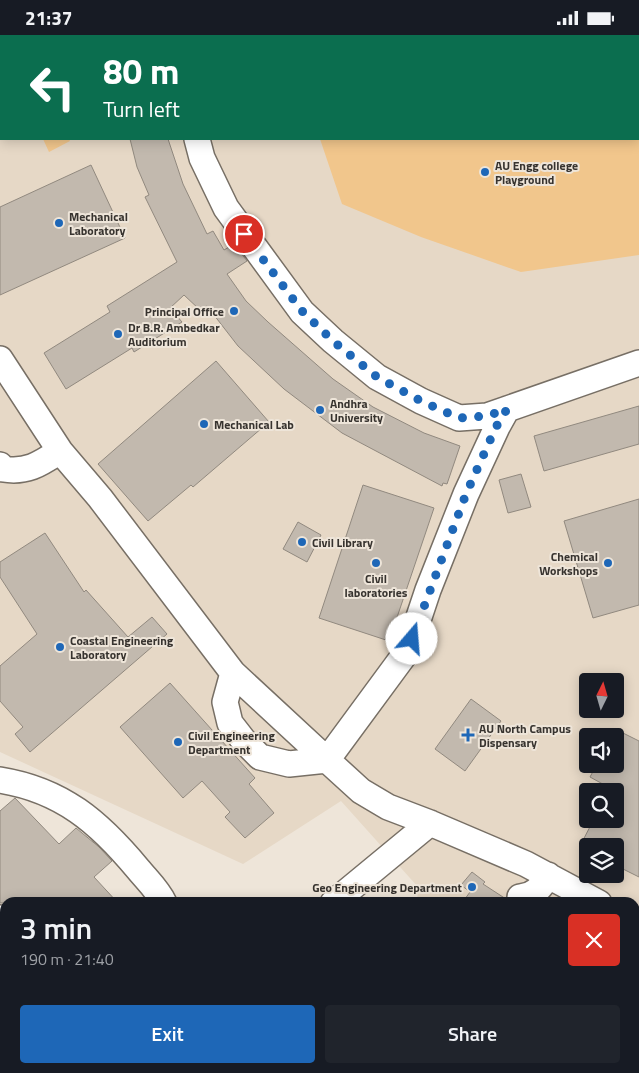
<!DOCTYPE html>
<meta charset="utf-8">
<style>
body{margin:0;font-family:"Titillium Web",sans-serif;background:#20242c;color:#f1f3f6;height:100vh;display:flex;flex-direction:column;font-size:19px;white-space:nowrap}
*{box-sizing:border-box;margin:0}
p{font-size:16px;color:#9ea1a6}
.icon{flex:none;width:28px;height:28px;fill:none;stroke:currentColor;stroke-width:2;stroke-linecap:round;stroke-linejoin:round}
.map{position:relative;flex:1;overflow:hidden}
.side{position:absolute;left:0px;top:862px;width:640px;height:176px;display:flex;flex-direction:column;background:#171b24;border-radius:15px 15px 0 0;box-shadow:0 2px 12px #0003}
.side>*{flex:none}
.banner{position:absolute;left:0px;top:0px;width:640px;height:105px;box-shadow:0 2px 12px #0003;background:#0b6e4f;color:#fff;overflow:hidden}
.needle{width:32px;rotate:5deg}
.tools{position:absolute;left:579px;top:638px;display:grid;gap:10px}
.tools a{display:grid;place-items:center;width:45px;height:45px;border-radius:5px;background:#171b24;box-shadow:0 2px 12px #0003;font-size:25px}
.pin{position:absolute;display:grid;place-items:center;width:42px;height:42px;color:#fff;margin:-21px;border:2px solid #fff;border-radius:50%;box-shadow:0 1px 5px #0007}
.me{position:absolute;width:55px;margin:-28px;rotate:18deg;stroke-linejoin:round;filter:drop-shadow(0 0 4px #0008)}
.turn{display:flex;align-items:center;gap:18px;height:105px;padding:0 20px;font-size:22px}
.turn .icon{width:65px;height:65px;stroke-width:2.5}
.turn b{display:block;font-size:35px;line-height:42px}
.round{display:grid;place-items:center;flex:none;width:52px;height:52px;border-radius:5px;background:#20242c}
.head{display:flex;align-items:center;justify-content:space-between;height:85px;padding:0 20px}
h1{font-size:30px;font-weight:600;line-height:38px}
.button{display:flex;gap:10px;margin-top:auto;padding:10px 20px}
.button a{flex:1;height:58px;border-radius:5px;background:#1e67b7;color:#fff;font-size:20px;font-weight:600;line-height:58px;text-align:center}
.button a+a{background:#20242c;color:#f1f3f6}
.status{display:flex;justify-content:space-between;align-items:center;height:35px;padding:0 25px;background:#171b24;direction:ltr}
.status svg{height:14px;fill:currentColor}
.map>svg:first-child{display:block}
.built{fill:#e6d8c6;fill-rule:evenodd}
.green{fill:#f1c68c}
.building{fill:#c2b9ae;stroke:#91897f}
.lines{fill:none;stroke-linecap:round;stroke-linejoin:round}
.minor-casing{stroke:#776f65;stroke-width:28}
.minor{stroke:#fff;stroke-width:25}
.route{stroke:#1e67b7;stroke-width:9;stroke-dasharray:0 16.2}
.poi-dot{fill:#1e67b7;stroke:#eee5d9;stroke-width:2}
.labels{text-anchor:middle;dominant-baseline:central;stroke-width:4;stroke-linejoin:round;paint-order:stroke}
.poi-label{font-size:12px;font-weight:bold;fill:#37332f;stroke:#eee5d9;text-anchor:start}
</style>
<div class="status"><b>21:37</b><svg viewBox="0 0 49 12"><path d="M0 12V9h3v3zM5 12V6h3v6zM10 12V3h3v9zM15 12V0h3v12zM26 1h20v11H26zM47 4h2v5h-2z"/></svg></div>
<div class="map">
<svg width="639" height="1038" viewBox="0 0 639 1038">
<rect width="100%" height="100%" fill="#eee5d9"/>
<path class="built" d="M0,0H639V962L635,964V868L417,867L418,852L341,766L243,829L0,717ZM1,1H639V104H1ZM588,646H615V674H588ZM588,701H615V729H588ZM588,756H615V784H588ZM588,811H615V839H588Z"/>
<path class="green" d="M276,0H639V220L521,237L421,202L342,169L320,104H639V1Z
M43,104H69L70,106L49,117Z"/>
<path class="building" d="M130,104H168L183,149L207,199L213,196L224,215L234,209L247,226L227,239L246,266L268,287L333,344L373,372L424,398L460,411L447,449L443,448L442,451L342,398L284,354L238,311L207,271L200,275L184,260L170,273L182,287L134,317L132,313L66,354L44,318L110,277L107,271L177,227L145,162L149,160L137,132Z
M91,130L125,203L0,260V172Z
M216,326L269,387L193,452L191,450L148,486L98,429Z
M639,371V409L544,436L534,401Z
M521,439L531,472L508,478L499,445Z
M363,450L434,473L389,606L319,583Z
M639,464V570L593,583L564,486Z
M298,487L321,500L307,527L283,514Z
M45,498L84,557L86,555L128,602L152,582L167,599L30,717L15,699L23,692L0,666V631L37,599L0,542V527Z
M170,648L255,743L249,749L274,778L245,803L225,782L230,777L202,746L183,763L120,692Z
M471,664L501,686L465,736L435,714Z
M615,694L639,706V842L615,830V811H588V815L580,811L594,784H615V756H608L610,753L590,742L597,729H615V701H611Z
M15,763L59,809L76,793L99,812L112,826L94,842L118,868H0V776Z
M472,837L485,847L483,849L506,864L507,868H462L470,857L461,850Z"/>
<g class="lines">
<defs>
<path id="minor" d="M180,1V0
M197,104L202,123L226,173L302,277L333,306L377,342L421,366L459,383L487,381L639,328
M0,324L60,416L100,463L233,638L327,725L361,756L388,772L430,788L526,829L599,868
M0,430L3,434C27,438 40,429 60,416
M233,638L225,667L230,688L244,706L260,722L289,729L327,725L408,615L428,555L466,459L497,392L507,374
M0,745C62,755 99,787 138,834C147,845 158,855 164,868
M520,862C534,861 541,853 548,840
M333,868L430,788
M0,883L5,886
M635,907L639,915
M0,973L5,981
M28,1034L30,1038"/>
</defs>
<use href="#minor" class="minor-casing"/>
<use href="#minor" class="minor"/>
</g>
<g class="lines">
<path class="route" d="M244,199L302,276L333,306L377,342L421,366L459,383L487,381L507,374L496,392L466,459L412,604"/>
</g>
<g class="poi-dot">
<circle cx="485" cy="137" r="5"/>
<circle cx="59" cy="188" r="5"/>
<circle cx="234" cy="276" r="5"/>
<circle cx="118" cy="299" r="5"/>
<circle cx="320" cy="375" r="5"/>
<circle cx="204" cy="389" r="5"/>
<circle cx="302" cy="507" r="5"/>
<circle cx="376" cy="528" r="5"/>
<circle cx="608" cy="528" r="5"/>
<circle cx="60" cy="612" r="5"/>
<path d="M465.5 692.5h5v5h5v5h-5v5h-5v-5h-5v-5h5z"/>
<circle cx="178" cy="707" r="5"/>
<circle cx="472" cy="852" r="5"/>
</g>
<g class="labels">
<g class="poi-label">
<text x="495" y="130">AU Engg college<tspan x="495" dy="14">Playground</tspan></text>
<text x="69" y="181">Mechanical<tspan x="69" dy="14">Laboratory</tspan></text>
<text x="224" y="276" text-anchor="end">Principal Office</text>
<text x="128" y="292">Dr B.R. Ambedkar<tspan x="128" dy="14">Auditorium</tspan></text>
<text x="330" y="368">Andhra<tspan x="330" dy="14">University</tspan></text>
<text x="214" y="389">Mechanical Lab</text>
<text x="312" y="507">Civil Library</text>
<text x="598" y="521" text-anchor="end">Chemical<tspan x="598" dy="14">Workshops</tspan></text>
<text x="376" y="543" text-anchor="middle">Civil<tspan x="376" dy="14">laboratories</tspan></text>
<text x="70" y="605">Coastal Engineering<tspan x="70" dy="14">Laboratory</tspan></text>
<text x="479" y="693">AU North Campus<tspan x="479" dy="14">Dispensary</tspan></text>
<text x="188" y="700">Civil Engineering<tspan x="188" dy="14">Department</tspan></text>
<text x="462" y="852" text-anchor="end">Geo Engineering Department</text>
</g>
</g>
</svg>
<div class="tools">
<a><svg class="needle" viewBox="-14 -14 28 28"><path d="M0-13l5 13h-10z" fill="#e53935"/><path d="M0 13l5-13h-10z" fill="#9ea1a6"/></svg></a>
<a><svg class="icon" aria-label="sound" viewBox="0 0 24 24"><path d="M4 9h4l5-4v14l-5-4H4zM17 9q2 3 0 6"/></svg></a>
<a><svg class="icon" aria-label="search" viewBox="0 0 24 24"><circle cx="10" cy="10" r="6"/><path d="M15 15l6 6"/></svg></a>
<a><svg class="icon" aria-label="layers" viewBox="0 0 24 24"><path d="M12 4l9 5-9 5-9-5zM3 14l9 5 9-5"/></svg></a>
</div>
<div class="pin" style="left:244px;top:199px;background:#d93025"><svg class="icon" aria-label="arrive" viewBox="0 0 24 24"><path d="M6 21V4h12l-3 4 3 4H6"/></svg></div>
<svg class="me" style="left:412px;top:604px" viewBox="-20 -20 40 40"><circle r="19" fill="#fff"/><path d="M0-13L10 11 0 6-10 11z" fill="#1e67b7"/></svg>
<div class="banner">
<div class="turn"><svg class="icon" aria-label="left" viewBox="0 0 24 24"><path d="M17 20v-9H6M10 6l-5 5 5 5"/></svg><div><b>80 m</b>Turn left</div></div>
</div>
<section class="side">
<div class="head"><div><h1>3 min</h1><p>190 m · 21:40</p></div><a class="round" style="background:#d93025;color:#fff"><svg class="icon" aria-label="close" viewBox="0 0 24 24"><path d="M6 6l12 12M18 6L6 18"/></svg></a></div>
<div class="button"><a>Exit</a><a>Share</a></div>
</section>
</div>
